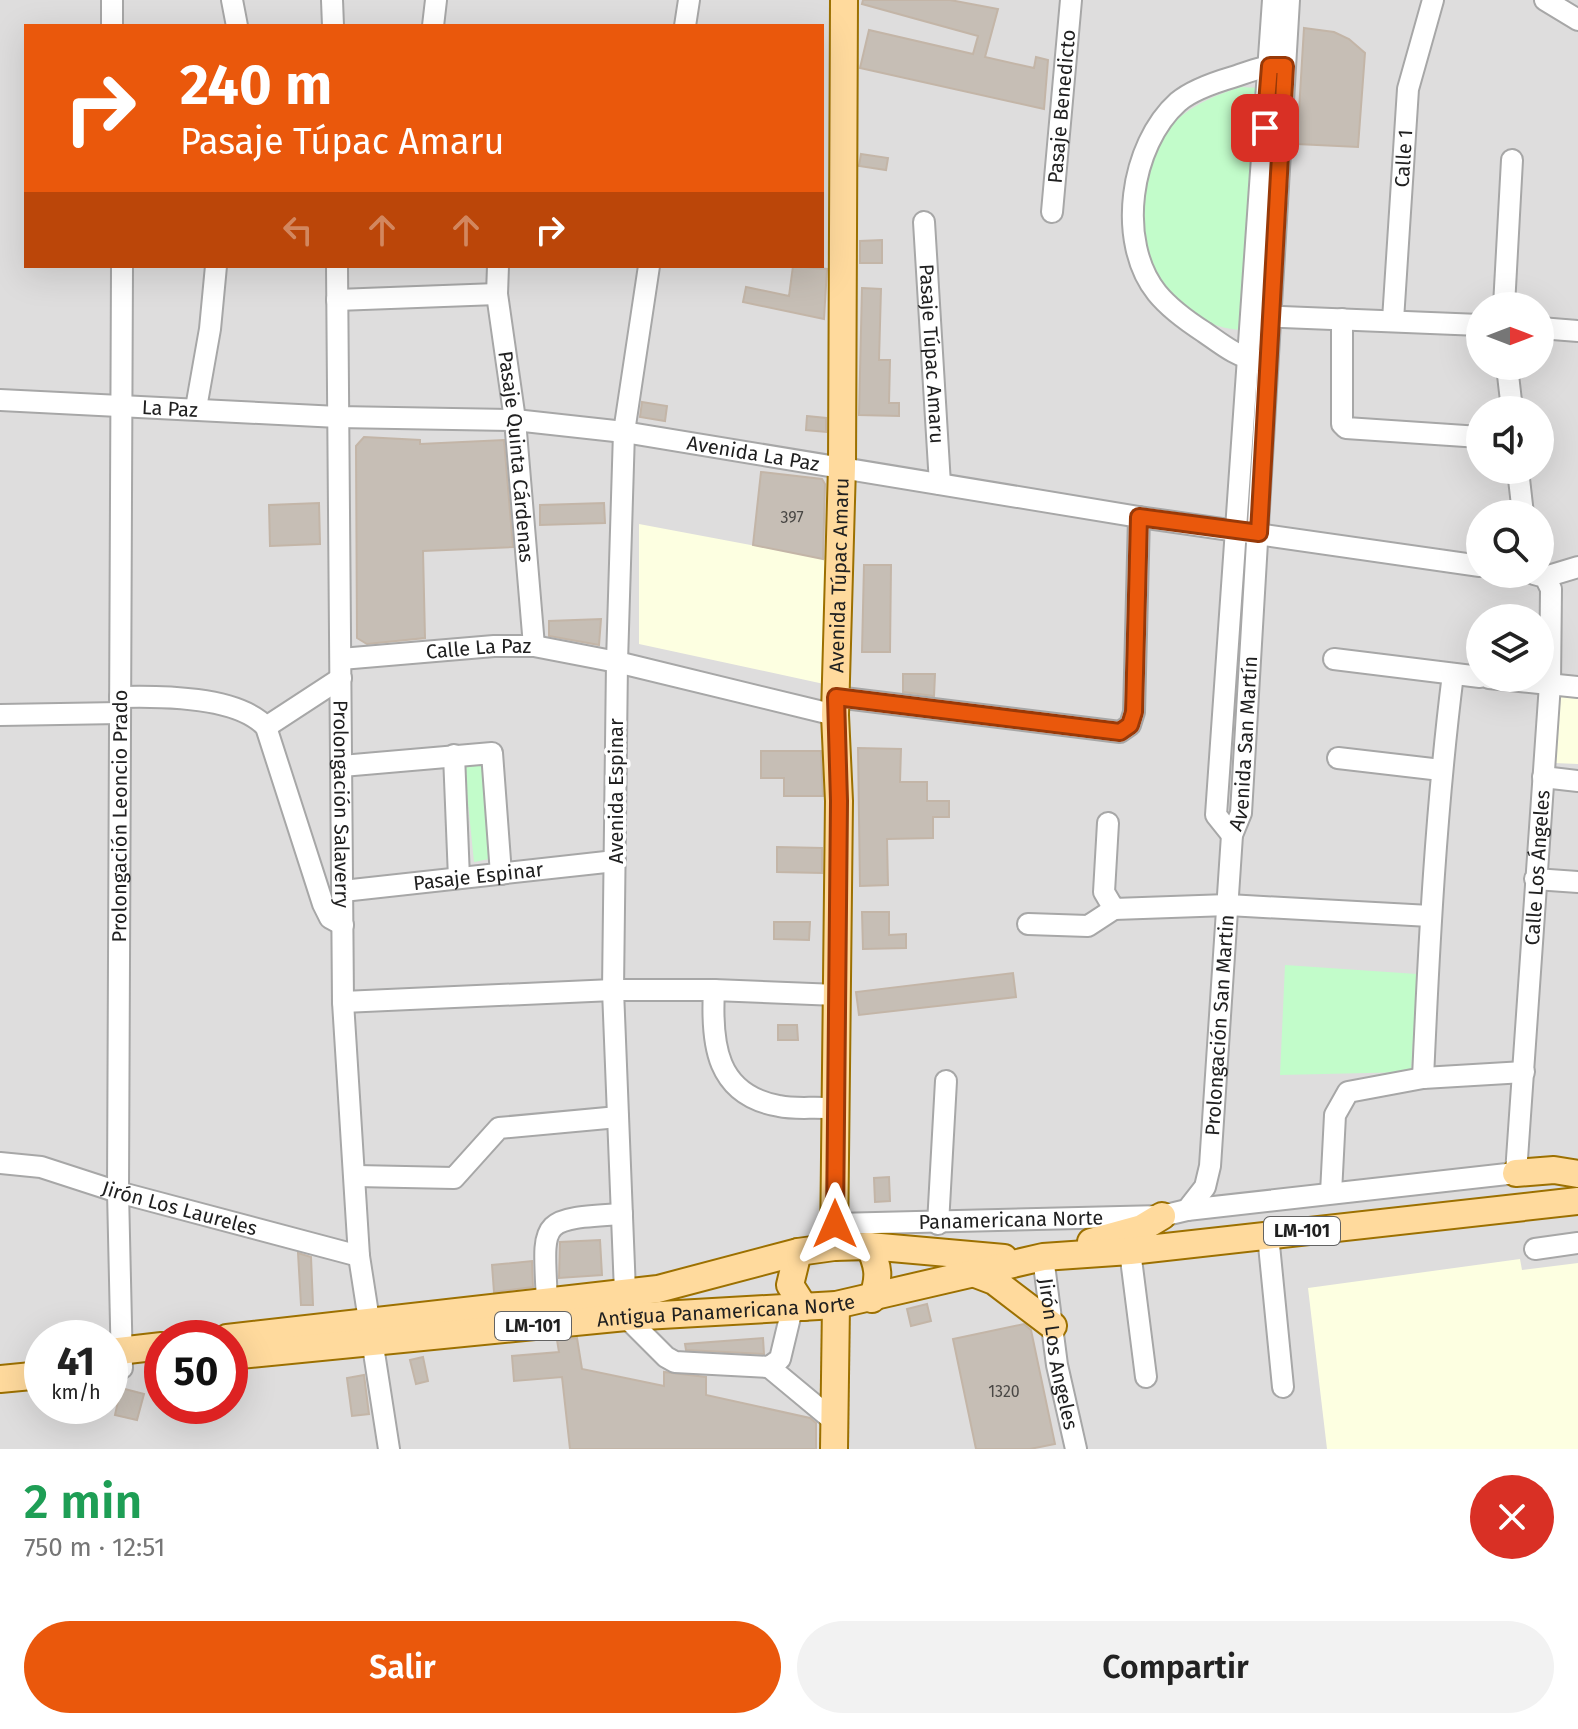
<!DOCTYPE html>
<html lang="es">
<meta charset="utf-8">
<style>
body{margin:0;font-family:"Fira Sans",sans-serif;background:#f2f2f2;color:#222;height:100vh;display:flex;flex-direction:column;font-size:30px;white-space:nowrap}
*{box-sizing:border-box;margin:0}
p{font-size:26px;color:#767676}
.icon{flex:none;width:44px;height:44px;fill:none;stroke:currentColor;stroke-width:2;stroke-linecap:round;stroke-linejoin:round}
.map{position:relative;height:1449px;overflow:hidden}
.side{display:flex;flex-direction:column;background:#fff;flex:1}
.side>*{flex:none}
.guide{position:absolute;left:24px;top:24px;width:800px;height:244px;border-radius:0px;box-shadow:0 8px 32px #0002;background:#ea580c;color:#fff;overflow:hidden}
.needle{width:52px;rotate:90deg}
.buttons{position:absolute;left:1466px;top:292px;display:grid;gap:16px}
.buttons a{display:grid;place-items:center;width:88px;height:88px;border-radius:50%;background:#fff;box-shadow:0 8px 32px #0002;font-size:40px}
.speed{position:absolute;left:24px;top:1320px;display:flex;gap:16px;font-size:40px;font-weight:700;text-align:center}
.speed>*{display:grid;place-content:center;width:104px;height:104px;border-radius:50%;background:#fff;box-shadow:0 8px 32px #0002;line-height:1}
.speed small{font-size:20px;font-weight:400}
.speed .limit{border:12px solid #d22;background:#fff;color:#111}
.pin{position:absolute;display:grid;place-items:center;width:68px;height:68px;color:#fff;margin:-34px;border-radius:16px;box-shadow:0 4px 12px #0006}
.me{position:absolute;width:88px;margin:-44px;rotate:0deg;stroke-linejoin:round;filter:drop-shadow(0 0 6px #0008)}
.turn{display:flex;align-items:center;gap:28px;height:168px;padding:0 24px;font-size:36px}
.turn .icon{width:104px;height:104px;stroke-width:2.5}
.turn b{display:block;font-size:56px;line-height:68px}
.lanes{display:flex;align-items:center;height:76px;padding:0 24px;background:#0003;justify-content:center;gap:40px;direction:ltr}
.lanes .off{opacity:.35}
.round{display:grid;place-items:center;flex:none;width:84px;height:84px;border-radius:42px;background:#f2f2f2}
.head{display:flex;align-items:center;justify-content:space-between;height:136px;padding:0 24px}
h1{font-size:48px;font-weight:600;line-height:60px;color:#1e9e55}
.button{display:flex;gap:16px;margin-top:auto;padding:16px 24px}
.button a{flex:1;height:92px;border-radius:48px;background:#ea580c;color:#fff;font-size:32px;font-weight:600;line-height:92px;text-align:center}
.button a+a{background:#f2f2f2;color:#222}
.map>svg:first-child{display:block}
.residential{fill:#dedddd;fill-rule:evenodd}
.education{fill:#fdffe1}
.park{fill:#c2fcca}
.building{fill:#c6beb5;stroke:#c3b5a7;stroke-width:2}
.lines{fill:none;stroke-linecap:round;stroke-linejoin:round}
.minor-casing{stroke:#a7a7a7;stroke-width:24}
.major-casing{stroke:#9c7000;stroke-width:30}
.minor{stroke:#fff;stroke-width:20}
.major{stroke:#ffda9d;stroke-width:26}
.route-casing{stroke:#983908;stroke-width:20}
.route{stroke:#ea580c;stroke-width:14}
.labels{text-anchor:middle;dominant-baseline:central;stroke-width:7;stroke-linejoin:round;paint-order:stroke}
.number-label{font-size:16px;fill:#4a4845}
.shield{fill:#fff;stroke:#636363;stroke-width:2}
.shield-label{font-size:18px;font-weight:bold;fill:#202020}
.street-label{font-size:20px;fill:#202020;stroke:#fff}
</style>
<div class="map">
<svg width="1578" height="1449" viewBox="0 0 1578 1449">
<rect width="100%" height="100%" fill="#f1eee6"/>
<path class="residential" d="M0,0H1578V1449H0ZM26,26H822V266H26ZM1480,306H1540V366H1480ZM1480,410H1540V470H1480ZM1480,514H1540V574H1480ZM1480,618H1540V678H1480ZM42,1338H110V1406H42ZM162,1338H230V1406H162Z"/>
<path class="education" d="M639,524L825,559L824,684L639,644Z
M1559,691L1578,692V764L1554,763Z
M1520,1259L1522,1270L1578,1263V1449H1327L1308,1288Z"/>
<path class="park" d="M1241,87L1259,88L1240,330C1157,324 1120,219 1154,150C1171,115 1205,98 1241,87Z
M489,760L499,857L474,862L464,764Z
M1285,965L1417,974L1411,1072L1280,1075Z"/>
<path class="building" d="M863,0H950L998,9L985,57L1034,68L1036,57L1048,60L1044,109L860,68L869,30L973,54L978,36L862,4Z
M1304,28L1334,32L1349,39L1365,53L1358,147L1297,144Z
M861,154L888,158L886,170L859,166Z
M882,240V263H860V241Z
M793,266L827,269L824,319L743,302L746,287L789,296Z
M862,288L881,289L879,360H890L889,403H899V416L859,415Z
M642,402L667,406L665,421L640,417Z
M807,416L826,418V432L806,430Z
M364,437L420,440V444L504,440L513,547L423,551L425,638L367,644L357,638L356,446Z
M761,472L822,479L825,484L823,559L753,545Z
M319,503L320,544L270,546L269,505Z
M604,503L605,523L540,525V505Z
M864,565H891L890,652H862Z
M601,619L599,645L549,636V621Z
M903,674H935L934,696L903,692Z
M858,748L901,749L900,782H927V801H949V817H933V838L887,839L888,885L860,886Z
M761,751H821L823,796H784V778H761Z
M777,847L822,848V873L777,872Z
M862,912H889V935L906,934V948L863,949Z
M774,922H810L809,940L774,939Z
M1013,973L1016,997L859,1015L856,992Z
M778,1025H797L798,1040H778Z
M889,1177L890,1201L875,1202L874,1178Z
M600,1240L602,1275L559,1278L560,1242Z
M298,1253L311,1257L313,1305H301Z
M532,1261L533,1287L494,1292L492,1265Z
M927,1304L931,1321L911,1326L907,1309Z
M1024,1324L1031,1330L1055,1444L1030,1449H976L953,1339Z
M577,1338L582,1369L664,1386V1372L706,1377V1395L810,1418L816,1423V1449H570L562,1377L514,1381L512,1356L559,1352L557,1340Z
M763,1338L764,1354L686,1350L685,1344Z
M423,1357L428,1381L416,1384L410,1360Z
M364,1375L369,1414L352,1416L347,1378Z
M121,1388L144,1394L137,1420L115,1415Z"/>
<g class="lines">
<defs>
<g id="minor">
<path d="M232,0L237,26"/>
<path d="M332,0L333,26"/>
<path d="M1545,0L1578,20"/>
<path d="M112,26V0"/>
<path d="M433,26L436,0"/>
<path d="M685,26L689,0"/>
<path id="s1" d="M1052,212L1071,0"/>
<path id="s2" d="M924,222L940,484"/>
<path id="s3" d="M337,266L343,1002L359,1256L389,1449"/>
<path id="s4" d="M498,266L497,294L515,420L534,646"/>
<path d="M649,266L624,432L617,662L613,990L626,1317L666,1357L675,1362L769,1367L780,1359L792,1309"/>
<path d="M337,300L497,294"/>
<path d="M1504,306L1512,160"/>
<path d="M1260,316L1480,325"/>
<path d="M1342,319V424L1346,428L1480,437"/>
<path id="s5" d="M1393,320L1408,89L1433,0"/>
<path d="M1540,328L1578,331"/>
<path d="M1257,360C1238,358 1220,343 1204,332C1187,321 1170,309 1157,293C1116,242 1130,145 1178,102C1192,90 1216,82 1233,77C1249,72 1264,65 1281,66"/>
<path d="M1507,366L1512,410"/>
<path id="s6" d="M0,400L338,417L515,420L624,432L1139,517L1480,566"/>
<path d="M196,408L210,329L216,266"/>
<path d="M1518,470L1523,514"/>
<path d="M1545,577L1578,567"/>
<path id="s7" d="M341,659L494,646H534L617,662L835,715"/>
<path d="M1334,659L1480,677"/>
<path d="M1489,678L1578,687"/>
<path d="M120,697C159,696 238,696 266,727L323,904L330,918L343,925"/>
<path d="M836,697L1120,732L1130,725L1134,712L1139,517"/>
<path d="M0,715L120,713"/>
<path d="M266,727L341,678"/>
<path d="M454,755L459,878"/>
<path d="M1338,758L1441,770"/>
<path d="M342,766L492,753L501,874"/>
<path d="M1543,777L1578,781"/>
<path d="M1108,823L1104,892L1114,909L1228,905L1430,916"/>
<path d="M1232,835L1216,815L1273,0"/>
<path d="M1535,879L1578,882"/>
<path id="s8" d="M343,891L615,861"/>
<path d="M1028,924L1088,926L1114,909"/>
<path d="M343,1002L613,990H714"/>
<path d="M1423,1078C1429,943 1436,809 1453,674"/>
<path d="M836,1109C817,1106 797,1110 779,1106C716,1095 711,1044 714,990L837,995"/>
<path id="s9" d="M0,1163L41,1167L118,1192L359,1256"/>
<path d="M356,1176L454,1178L499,1128L618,1117"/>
<path d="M1331,1193L1335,1115L1348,1092L1423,1078L1524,1072"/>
<path id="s10" d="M1187,1210L1205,1187L1210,1166L1232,835L1241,813L1289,0"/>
<path id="s11" d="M835,1224L1162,1216L1187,1210L1516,1173L1550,684L1551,589L1545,577L1534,574"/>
<path d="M938,1224L946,1081"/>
<path d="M1268,1235L1283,1387"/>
<path d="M1535,1249L1578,1243"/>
<path d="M1130,1251L1146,1377"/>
<path id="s12" d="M1043,1257L1057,1365L1076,1449"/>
<path d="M547,1301C543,1219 538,1219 622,1214"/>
<path d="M769,1367L834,1421"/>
<path id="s13" d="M122,1368L118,1192L122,266"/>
</g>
<g id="major">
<path d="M1516,1173L1554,1170L1578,1174"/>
<path d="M1091,1242L1142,1228L1162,1216"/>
<path d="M869,1246C879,1267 880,1278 872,1299"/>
<path id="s14" d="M834,1247L839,801L835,715L842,466L844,0"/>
<path d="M798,1252L790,1285L804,1307"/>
<path d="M973,1273L994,1281L1053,1326"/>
<path d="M227,1338L658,1289L798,1252L834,1247L869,1246L1004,1258"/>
<path d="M110,1352L162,1346"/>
<path id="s15" d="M230,1356L626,1317L836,1305L1043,1257L1130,1251L1578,1201"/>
<path d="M0,1379L42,1375"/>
<path d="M834,1449L836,1305"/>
</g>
</defs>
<use href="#minor" class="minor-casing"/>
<use href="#major" class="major-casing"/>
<use href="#minor" class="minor"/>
<use href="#major" class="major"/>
</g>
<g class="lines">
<defs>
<path id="route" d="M835,1224L839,801L836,697L1120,732L1130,725L1134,712L1139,517L1259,533L1285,66H1270L1265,128"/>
</defs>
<use href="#route" class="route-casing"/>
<use href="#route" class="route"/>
</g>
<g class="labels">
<g class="number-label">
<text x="792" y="517">397</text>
<text x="1004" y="1391">1320</text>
</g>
<g class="shield">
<rect x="1264" y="1217" width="76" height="28" rx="6"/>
<rect x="495" y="1312" width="76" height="28" rx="6"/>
</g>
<g class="shield-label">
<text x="1302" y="1231">LM-101</text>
<text x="533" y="1326">LM-101</text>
</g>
<g class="street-label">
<text stroke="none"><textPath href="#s1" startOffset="106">Pasaje Benedicto</textPath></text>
<text stroke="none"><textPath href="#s5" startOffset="162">Calle 1</textPath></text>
<text stroke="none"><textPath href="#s2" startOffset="132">Pasaje Túpac Amaru</textPath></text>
<text stroke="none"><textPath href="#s6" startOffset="170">La Paz</textPath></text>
<text stroke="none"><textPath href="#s6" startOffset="756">Avenida La Paz</textPath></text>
<text stroke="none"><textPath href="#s4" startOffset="192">Pasaje Quinta Cárdenas</textPath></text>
<text stroke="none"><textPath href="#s14" startOffset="672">Avenida Túpac Amaru</textPath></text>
<text stroke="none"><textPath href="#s7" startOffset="138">Calle La Paz</textPath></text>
<text stroke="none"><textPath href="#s10" startOffset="476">Avenida San Martín</textPath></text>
<text transform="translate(616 791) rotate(-90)">Avenida Espinar</text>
<text stroke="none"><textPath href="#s3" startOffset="538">Prolongación Salaverry</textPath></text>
<text stroke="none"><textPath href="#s13" startOffset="552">Prolongación Leoncio Prado</textPath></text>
<text stroke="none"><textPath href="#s11" startOffset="990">Calle Los Ángeles</textPath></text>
<text stroke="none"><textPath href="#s8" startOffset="136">Pasaje Espinar</textPath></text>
<text stroke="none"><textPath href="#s10" startOffset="192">Prolongación San Martin</textPath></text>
<text stroke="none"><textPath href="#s9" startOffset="186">Jirón Los Laureles</textPath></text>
<text stroke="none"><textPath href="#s11" startOffset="176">Panamericana Norte</textPath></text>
<text stroke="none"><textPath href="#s15" startOffset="498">Antigua Panamericana Norte</textPath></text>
<text stroke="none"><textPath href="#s12" startOffset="98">Jirón Los Angeles</textPath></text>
</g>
</g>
</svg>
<div class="buttons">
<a><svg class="needle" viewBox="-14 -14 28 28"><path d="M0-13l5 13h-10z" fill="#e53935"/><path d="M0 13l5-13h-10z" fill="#767676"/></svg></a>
<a><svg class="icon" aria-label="sound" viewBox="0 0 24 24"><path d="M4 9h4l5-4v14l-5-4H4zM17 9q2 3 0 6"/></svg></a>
<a><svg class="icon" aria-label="search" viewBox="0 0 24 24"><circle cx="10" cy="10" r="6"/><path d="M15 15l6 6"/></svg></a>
<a><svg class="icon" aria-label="layers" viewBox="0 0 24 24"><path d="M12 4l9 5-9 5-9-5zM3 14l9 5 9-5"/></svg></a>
</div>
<div class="speed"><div>41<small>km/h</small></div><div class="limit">50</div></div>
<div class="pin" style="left:1265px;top:128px;background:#d93025"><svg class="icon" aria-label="arrive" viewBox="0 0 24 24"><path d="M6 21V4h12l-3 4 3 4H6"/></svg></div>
<svg class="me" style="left:835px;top:1224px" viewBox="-20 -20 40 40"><path d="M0-17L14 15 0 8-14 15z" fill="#ea580c" stroke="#fff" stroke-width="4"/></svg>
<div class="guide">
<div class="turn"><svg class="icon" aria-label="right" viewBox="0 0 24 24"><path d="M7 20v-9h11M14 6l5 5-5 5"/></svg><div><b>240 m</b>Pasaje Túpac Amaru</div></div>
<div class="lanes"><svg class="icon off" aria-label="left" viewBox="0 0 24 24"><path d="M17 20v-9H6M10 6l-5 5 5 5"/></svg><svg class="icon off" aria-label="ahead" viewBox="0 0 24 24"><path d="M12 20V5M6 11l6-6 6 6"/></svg><svg class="icon off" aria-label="ahead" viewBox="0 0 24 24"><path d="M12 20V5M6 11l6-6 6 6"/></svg><svg class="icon" aria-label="right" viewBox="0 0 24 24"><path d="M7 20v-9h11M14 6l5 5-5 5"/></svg></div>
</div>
</div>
<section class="side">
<div class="head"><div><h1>2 min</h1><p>750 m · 12:51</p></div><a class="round" style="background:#d93025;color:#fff"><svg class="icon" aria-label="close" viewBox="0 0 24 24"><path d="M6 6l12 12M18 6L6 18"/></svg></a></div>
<div class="button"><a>Salir</a><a>Compartir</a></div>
</section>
